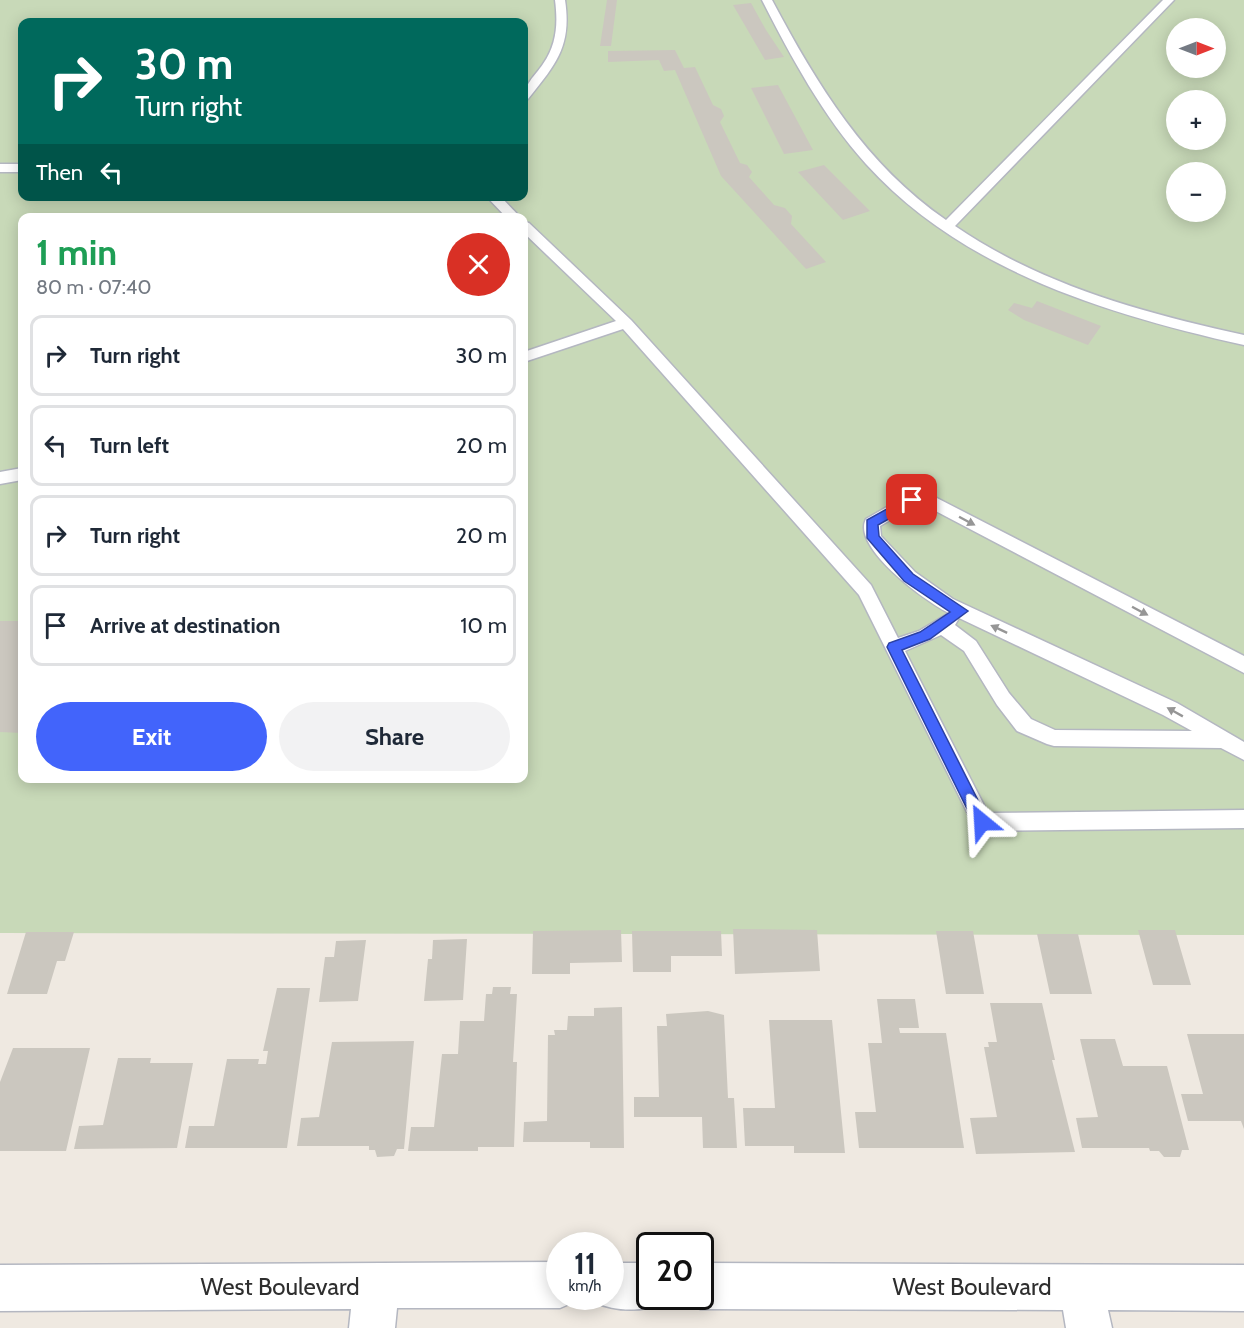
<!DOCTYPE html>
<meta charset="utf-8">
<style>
body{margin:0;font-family:Cabin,sans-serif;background:#f2f2f3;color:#1f2937;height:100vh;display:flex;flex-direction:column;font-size:22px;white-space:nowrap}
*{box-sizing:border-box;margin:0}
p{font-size:20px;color:#747a83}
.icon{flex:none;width:33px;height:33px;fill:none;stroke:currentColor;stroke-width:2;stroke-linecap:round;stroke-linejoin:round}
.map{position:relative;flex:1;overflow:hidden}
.side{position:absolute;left:18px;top:213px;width:510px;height:570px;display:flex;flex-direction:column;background:#fff;border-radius:12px;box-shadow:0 3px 15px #0003}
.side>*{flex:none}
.hud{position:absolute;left:18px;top:18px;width:510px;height:183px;border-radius:12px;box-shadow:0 3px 15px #0003;background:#00695c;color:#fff;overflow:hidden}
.needle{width:39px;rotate:90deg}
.fabs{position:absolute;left:1166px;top:18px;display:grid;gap:12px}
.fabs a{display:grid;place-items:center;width:60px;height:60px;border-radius:50%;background:#fff;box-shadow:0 3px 15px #0003;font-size:30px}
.speed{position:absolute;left:546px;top:1232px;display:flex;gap:12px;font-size:30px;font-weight:700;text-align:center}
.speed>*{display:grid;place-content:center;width:78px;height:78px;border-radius:50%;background:#fff;box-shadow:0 3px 15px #0003;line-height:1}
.speed small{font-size:15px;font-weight:400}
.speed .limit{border:3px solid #111;border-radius:9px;background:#fff;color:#111}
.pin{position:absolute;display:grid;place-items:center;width:51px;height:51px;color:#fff;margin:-26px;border-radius:12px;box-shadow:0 3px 9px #0006}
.me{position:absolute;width:66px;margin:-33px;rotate:333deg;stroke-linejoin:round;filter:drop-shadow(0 0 4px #0008)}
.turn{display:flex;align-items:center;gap:21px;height:126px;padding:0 18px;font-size:27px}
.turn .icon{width:78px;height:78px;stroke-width:2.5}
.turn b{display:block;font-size:42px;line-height:51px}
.then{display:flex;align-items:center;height:57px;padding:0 18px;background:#0003;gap:12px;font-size:22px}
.round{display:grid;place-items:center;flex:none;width:63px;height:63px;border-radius:32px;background:#f2f2f3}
.overview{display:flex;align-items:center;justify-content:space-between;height:102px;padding:0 18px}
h1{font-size:36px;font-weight:700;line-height:45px;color:#1e9e55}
.action{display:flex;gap:12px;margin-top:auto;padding:12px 18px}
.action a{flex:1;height:69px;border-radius:36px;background:#4264fb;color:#fff;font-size:24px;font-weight:700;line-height:69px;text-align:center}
.action a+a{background:#f2f2f3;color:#1f2937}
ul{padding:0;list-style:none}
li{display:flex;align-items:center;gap:18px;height:81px;margin:0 12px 9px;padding:0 6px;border:3px solid #e0e1e3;border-radius:12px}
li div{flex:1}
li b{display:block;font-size:22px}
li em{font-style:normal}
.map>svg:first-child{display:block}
.cemetery{fill:#c8d9b8;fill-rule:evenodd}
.building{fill:#cbc7bf}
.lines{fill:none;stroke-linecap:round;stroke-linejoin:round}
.lane-casing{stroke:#b4b7c1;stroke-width:3}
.street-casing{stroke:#b4b7c1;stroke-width:3}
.lane{fill:#fff;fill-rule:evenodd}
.street{fill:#fff;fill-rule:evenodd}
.oneway{fill:#969696}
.route{fill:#4264fb;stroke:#2b41a3;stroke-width:1.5}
.labels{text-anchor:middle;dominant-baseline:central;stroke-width:4.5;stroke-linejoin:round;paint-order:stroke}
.near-street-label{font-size:24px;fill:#2e2e2e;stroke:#fff}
</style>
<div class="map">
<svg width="1244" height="1328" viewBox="0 0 1244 1328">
<rect width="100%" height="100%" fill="#efe9e1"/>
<path class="cemetery" d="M0,0H1244V935L0,933ZM22,22H524V196H22ZM1176,28H1215V68H1176ZM1176,100H1215V140H1176ZM1176,172H1215V212H1176ZM22,218H524V778H22Z"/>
<path class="building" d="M607,0H617L611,46H600Z
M751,3L766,30L784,57L765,60L733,5Z
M675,50L684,68L695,67L713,105L721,109L724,116L720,122L740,163L747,165L752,172L749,177L774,205L785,208L792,216L791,224L826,262L806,269L721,176L675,70L664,71L659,60L608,62V51Z
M778,85L813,150L784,154L751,88Z
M824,165L870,211L843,220L798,172Z
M1037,301L1101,326L1088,345L1024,320L1008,310L1014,303L1032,308Z
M0,621H22V733L0,732Z
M733,929L817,930L820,971L735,974Z
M621,930L622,962L570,963V974H532L533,931Z
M1138,930H1175L1191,985H1153Z
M632,931H721L722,956H671V972H633Z
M936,931H973L984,994H946Z
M26,932H74L65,961H57L47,994H7Z
M1037,934H1078L1092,994H1050Z
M467,939L463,1000L424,1001L428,959H432L433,940Z
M366,940L358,1001L319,1002L325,957H334L336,941Z
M493,987H511L510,994H517L513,1062H517L514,1147H478V1151H408L411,1127H434L442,1054H458L460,1021H484L486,994H492Z
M277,988H310L287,1148H185L189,1126H214L227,1059H259L258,1064H266L268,1051H263Z
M877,999H915L919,1028H899L900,1033H946L964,1148H859L855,1112H876L868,1043H882Z
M990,1003H1042L1055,1060H1052L1075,1152L976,1154L970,1118L997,1117L984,1047H989L988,1042H997Z
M622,1007L624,1148H590V1142H523L524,1122L547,1121L548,1035H555L554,1030H567L568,1016H594V1008Z
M708,1011L724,1015L728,1098H734L737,1148H703L702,1117H634V1097H659L657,1026H667L666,1014Z
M769,1020H832L845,1153H794V1146H745L743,1108H775Z
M1187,1034H1244V1129L1241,1121H1188L1181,1094H1203Z
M1080,1039H1115L1123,1066H1167L1189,1150H1182L1180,1157H1164L1159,1151H1150L1149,1148H1082L1076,1118L1098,1117Z
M414,1041L404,1149H397L394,1156L377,1157L375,1150H369V1146H297L301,1118L319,1117L332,1042Z
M13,1048H90L66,1151H0V1082Z
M118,1058H151L150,1063H193L177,1148L74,1149L79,1126L103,1125Z"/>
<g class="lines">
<defs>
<path id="lane" d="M555,0H565C572,46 556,64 528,99H524C524,84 535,76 543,64C557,44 558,23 555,0Z
M762,0H772C817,85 866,165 946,220L1163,0H1174L955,226C1041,285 1144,313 1244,335V345C1107,314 963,271 866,164C823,116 791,57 762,0Z
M0,164H22V172H0Z
M486,196H500L521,218H507Z
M524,222L529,223L631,320L871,585L898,638L919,631L949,613C926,602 851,547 866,519L906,496L931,495L1244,656V673L928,507L914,506L880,526L881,536L915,572L953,599L1177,703L1244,742V760L1221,748L1054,746L1047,744L1017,731L997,705L964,651L941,635L905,651L988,813L1244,810V828L982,831L975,828L859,595L623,329L524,362V352L616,321L524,233ZM959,618L1163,715L1192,731L1055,730L1031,719L1009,693L976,641L955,625Z
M22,468V480L0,484V472Z"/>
<path id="street" d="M560,1262V1296H578L576,1301L560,1308H397L395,1328H349L351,1309L0,1311V1265Z
M610,1263H650V1296H668L666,1302C643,1312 617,1312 594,1302L592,1296H610Z
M700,1263L1244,1265V1311L1108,1310L1112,1328H1066L1063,1310L700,1309L684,1302L682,1296H700Z"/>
</defs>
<use href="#lane" class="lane-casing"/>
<use href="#street" class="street-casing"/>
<use href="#lane" class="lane"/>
<use href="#street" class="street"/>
</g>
<defs><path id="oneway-solid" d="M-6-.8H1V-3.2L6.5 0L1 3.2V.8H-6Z" transform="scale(1.5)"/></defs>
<g class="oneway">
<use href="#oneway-solid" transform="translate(967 521) rotate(28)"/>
<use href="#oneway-solid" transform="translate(1140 611) rotate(28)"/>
<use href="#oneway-solid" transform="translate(999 629) rotate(-155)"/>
<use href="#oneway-solid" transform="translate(1175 712) rotate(-151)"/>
</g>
<path class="route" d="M912,495L917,496V503L878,525L879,536L913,574L968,611L930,639L902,650L989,822L982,829L976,827L887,647L889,643L920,632L950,612L904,581L867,538V520Z"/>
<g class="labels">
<g class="near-street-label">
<text x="280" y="1286">West Boulevard</text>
<text x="972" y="1286">West Boulevard</text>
</g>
</g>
</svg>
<div class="fabs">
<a><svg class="needle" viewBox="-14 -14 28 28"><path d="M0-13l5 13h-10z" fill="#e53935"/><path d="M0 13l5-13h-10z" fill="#747a83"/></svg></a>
<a>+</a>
<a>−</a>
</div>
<div class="speed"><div>11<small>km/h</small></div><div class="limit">20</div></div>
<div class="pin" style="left:912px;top:500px;background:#d93025"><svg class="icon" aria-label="arrive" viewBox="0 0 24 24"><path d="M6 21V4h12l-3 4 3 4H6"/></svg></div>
<svg class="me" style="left:982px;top:822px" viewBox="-20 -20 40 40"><path d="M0-17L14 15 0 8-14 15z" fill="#4264fb" stroke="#fff" stroke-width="4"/></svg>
<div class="hud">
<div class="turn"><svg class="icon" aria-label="right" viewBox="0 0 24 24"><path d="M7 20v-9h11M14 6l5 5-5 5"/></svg><div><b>30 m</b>Turn right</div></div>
<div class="then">Then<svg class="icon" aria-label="left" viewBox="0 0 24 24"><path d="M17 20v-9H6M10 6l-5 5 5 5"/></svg></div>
</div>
<section class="side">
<div class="overview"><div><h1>1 min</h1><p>80 m · 07:40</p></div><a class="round" style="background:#d93025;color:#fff"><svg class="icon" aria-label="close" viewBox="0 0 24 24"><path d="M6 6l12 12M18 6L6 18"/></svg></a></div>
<ul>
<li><svg class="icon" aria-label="right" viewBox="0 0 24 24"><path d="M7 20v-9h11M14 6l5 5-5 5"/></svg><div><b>Turn right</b></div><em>30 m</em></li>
<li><svg class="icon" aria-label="left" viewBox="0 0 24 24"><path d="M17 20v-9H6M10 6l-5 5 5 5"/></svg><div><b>Turn left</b></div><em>20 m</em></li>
<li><svg class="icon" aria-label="right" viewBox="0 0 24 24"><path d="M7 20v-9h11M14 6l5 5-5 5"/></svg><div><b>Turn right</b></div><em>20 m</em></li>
<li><svg class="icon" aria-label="arrive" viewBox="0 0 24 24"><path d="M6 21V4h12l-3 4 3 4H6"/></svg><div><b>Arrive at destination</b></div><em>10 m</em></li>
</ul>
<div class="action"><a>Exit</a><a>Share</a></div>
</section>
</div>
